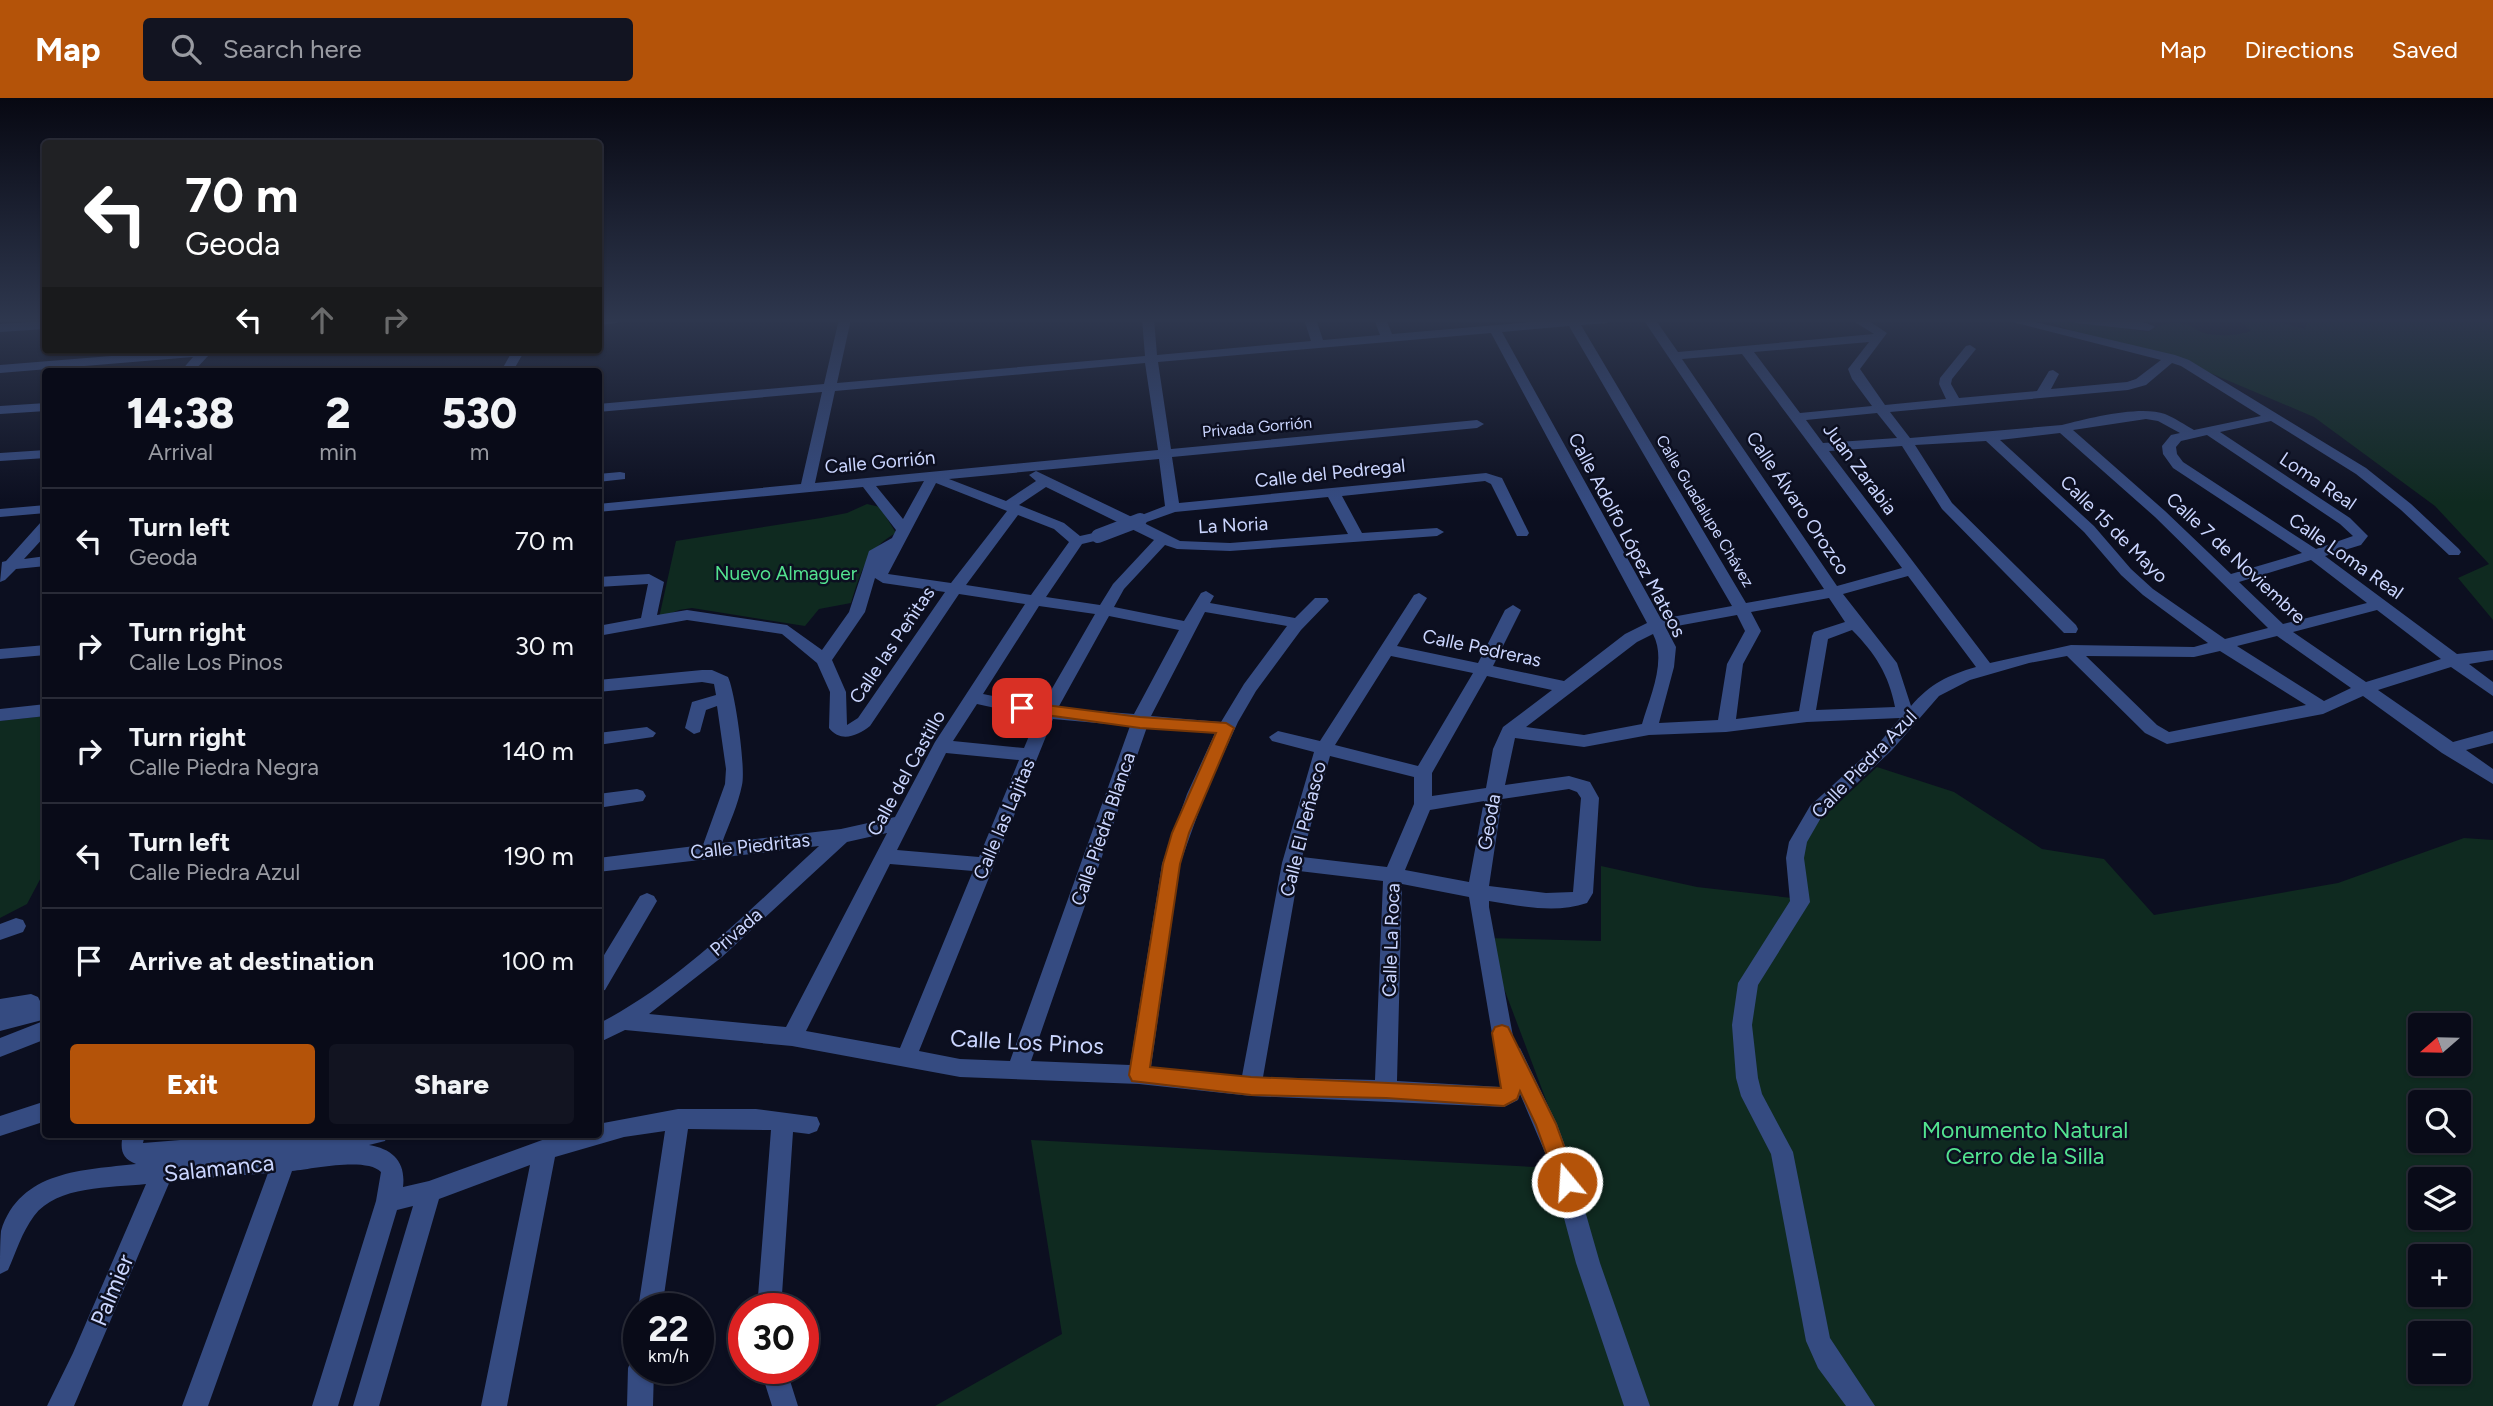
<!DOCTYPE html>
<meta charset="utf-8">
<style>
body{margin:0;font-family:Figtree,sans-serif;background:#121421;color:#f1f3f6;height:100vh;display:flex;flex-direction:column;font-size:26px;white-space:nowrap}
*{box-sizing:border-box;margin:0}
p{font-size:23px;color:#999ba2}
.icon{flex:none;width:38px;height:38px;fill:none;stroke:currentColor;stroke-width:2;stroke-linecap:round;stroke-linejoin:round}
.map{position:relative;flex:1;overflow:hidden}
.details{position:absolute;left:42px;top:270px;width:560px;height:770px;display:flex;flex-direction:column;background:#090b18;border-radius:7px;box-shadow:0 2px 5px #0004,0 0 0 2px #292b37}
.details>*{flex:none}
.hud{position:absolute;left:42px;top:42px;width:560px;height:214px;border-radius:7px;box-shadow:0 2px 5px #0004,0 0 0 2px #292b37;background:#202124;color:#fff;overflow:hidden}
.needle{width:46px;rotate:250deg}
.tools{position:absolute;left:2408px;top:915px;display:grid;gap:14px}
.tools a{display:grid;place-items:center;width:63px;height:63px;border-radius:7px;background:#090b18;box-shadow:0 2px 5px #0004,0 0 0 2px #292b37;font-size:35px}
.speed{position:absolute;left:623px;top:1195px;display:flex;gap:14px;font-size:35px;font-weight:700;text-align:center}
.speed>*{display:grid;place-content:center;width:91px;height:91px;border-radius:50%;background:#090b18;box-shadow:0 2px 5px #0004,0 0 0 2px #292b37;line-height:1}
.speed small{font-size:18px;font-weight:400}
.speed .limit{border:10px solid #d22;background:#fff;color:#111}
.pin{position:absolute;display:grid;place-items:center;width:60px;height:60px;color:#fff;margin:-30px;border-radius:14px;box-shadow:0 4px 10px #0006}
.me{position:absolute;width:77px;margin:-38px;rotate:342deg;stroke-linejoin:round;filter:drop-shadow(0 0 5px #0008)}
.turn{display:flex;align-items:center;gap:24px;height:147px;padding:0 28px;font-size:32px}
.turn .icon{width:91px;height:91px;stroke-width:2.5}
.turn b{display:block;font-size:49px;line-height:60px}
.lanes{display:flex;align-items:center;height:66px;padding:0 28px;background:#0003;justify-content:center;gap:35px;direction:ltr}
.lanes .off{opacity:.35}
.eta{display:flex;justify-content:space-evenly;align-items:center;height:119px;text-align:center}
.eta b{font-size:42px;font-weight:800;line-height:49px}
.action{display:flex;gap:14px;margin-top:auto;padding:14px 28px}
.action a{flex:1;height:80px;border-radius:7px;background:#b45309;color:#fff;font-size:28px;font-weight:800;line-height:80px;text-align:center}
.action a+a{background:#121421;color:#f1f3f6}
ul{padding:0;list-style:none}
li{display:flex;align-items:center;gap:21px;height:105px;padding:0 28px;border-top:2px solid #292b37}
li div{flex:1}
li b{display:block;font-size:26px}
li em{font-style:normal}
header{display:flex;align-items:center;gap:42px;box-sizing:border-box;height:98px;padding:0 35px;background:#b45309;color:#fff}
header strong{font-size:33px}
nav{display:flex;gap:38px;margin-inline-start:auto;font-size:24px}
.search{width:490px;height:63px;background:#121421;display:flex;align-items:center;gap:18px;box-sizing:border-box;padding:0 24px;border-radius:7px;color:#999ba2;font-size:26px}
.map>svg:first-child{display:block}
.green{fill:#0f2a20;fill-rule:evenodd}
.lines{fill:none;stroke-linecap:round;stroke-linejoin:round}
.minor{fill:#354b81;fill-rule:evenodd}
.minor-bridge{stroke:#354b81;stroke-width:14}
.route{fill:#b45309;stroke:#753606;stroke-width:2}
.labels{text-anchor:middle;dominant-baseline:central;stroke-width:5;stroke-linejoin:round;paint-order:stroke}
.far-street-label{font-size:16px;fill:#cbd6ff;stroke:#0c0f20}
.street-label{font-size:19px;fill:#cbd6ff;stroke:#0c0f20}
.park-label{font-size:19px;fill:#53e390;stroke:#0c0f20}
.near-street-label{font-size:23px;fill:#cbd6ff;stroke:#0c0f20}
.near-park-label{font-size:23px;fill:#53e390;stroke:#0c0f20}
</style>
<header>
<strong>Map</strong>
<div class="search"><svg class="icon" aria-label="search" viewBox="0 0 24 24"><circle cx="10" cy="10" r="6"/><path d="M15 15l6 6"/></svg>Search here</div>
<nav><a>Map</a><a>Directions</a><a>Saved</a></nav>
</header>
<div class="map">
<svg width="2493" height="1308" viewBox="0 0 2493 1308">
<rect width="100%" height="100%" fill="#0c0f20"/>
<path class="green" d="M2044,221H2063L2148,234C2160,226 2177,221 2191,228C2194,229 2198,233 2201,234C2215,239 2237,238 2251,233L2238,221H2268L2305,231L2308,221H2493V522L2458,480L2489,466L2435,408L2314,319L2182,263L2069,232Z
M867,406L880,409L896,435C867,450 860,476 851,505L819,511L805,528L692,510L679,512L659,520L676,443L821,420L847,415Z
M45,618V772L27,806L0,820V623Z
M1877,669L1954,694L2042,751L2104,761L2154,817L2338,785L2464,740L2493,742V1308H935L1062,1236L1031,1042L1572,1071L1485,840L1601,843V768L1697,789L1792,800L1808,733ZM2420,928H2459V966H2420ZM2420,1004H2459V1043H2420ZM2420,1082H2459V1120H2420ZM2420,1158H2459V1197H2420ZM2420,1236H2459V1274H2420Z"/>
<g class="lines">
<path class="minor" d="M598,221H623L617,225L598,227Z
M839,221H851L837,285L1145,258L1142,221H1154L1157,257L1311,243L1304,221H1316L1323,242L1380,237L1374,221H1386L1392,236L1565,221H1613L1607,225L1581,227L1746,505L1824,491L1643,221H1655L1678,254L1874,236L1850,221H1866L1887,235L1860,271L1885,307L1946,301L1939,286L1940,280L1966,248L1970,247L1976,251L1952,281L1951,286L1959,300L2037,293L2049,273L2053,272L2059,276L2051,291L2127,284L2136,281L2161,262L2001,221H2023L2175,257L2189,262L2366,370L2411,406L2459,451L2461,454L2459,457H2449L2401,412L2356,376L2271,323L2220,334L2350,420L2368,438L2361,447L2325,458L2457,556L2493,552V562L2469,566L2493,584V598L2451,569L2378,592L2453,644L2493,633V645L2466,652L2493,671V686L2442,655L2363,598L2323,616L2167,646L2145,635L2067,558L2029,565L1970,582L1939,598L1892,652L1822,718L1807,744L1804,760L1810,804L1758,887L1752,927L1758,980L1762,996L1793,1054L1830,1240L1875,1308H1846L1818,1270L1806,1243L1771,1056L1741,998L1736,980L1732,927L1738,885L1790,803L1786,760L1789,744L1810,708L1880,644L1900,620L1807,624L1726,634L1649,637L1584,649L1515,640L1505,687L1569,678L1590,684L1599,700L1593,795L1587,805C1555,816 1521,808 1489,803V809L1515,949L1520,950L1557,1026L1571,1064L1600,1165L1650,1308H1624L1576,1165L1549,1064L1520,996L1518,1002L1504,1009L1251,998L1139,986L960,979L792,948L625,932L598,945V926C682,883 751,810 819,748L598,774V760L703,747L725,686L726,671L717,608L706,612L700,634L694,636L685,630L692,604L716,597L714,586L702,584L598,594V582L702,572H712L728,579C735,593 746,671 742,687C738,707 729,726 722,745L841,731L895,719L935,644L1025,506L959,496L870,628C857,638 841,645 829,630L830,594L817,565L782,536L687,522L598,538V528L641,520L648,486L598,489V479L649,476L664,484L657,517L687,512L787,527L822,552L849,514L869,453L892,440L896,432L863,389L598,414V406L801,386L822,294L598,314V306L824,286ZM1569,228L1732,508L1661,521L1502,234ZM1491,235L1647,525L1625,536L1564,583L1493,568L1521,512L1513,507L1505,512L1478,565L1397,548L1427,500L1419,495L1414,497L1320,643L1278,633L1269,639L1272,643L1314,654L1282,765L1242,978L1151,969L1180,766L1205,696L1238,624L1256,593L1301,532L1329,503L1327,500H1315L1295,520L1210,505L1214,498L1206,493L1201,495L1184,523L1114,509L1124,491L1165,447L1177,451L1230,453L1437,438L1444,434L1437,430L1362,435L1342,398L1485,383L1491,386L1517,438H1527L1529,435L1502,380L1486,375L1179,405L1172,359L1477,330L1484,326L1477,322L1171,351L1158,264ZM1869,244L1848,271L1852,281L1872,308L1800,315L1754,254ZM1742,256L1902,470L1837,488L1682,261ZM1145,265L1158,352L815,385L835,293ZM2172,265L2181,268L2261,318L2194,332C2185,327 2175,320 2165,316C2141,307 2088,320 2062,327L1910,340L1890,314L2128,292L2146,287ZM1877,315L1897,340L1823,345L1806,322ZM2146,321L2158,323L2180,335L2171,337L2162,348L2163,356L2173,370L2302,455L2231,476L2165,413L2073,332ZM2060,335L2155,419L2268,530L2225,541L2153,491L2131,471L2094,428L2000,342ZM2207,337L2340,426L2353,438L2316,451L2183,364L2177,356L2176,349L2181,343ZM1986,343L2084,434L2121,477L2143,497L2208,545L2194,549L2071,547L1990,565L1829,353L1902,348L1942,411L2064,535H2076L2078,531L2076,527L1952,405L1915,347ZM1159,361L1165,408L1134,420L1036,373L1029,377L1036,383L1006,403L949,381ZM924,383L903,421L876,388ZM936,385L1007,413L951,485L888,476ZM1046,389L1154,442L1113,486L1100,507L1046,499L1082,446L1103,441L1105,438L1098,434L1080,438L1064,425L1019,407ZM1328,399L1348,436L1230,445L1180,443L1144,425L1175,414ZM1018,417L1054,431L1069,444L1031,497L966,487ZM2311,462L2367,505L2283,526L2239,484ZM1908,478L1976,569C1948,577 1930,586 1911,608L1897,565L1843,496ZM875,480L883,485L945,494L858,620L847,627L846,594L832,562L865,514ZM1829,500L1845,524L1814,534L1812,538L1799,613L1736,621L1743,566L1761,533L1751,514ZM1039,508L1095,516L1042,608L983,596ZM2377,512L2441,561L2366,584L2293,534ZM1205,514L1287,528L1244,586L1221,624L1151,618ZM1737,517L1745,533L1727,566L1718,622L1659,625L1674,569L1676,549L1666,530ZM1109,518L1179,532L1134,616L1058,610ZM1852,532C1875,555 1889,577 1895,609L1816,612L1828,541ZM1653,536C1667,563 1650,598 1642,626L1584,637L1526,629L1637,544ZM2277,538L2351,590L2324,603L2237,548ZM2220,553L2306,607L2169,634L2157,627L2086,558L2194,559ZM1391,558L1473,575L1418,668L1335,647ZM1487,578L1552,592L1503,629L1493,651L1486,690L1432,698V675ZM977,606L1037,619L1024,650L953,643ZM1053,621L1130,628L1010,963L960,961L919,953ZM1147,629L1215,635L1187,696L1162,766L1130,967L1031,963ZM946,655L1019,662L979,759L897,752ZM1330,658L1414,679V706L1387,769L1302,759ZM1569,691L1577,694L1581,700L1573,794L1546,795L1489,788L1502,701ZM1484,703L1469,784L1405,772L1430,712ZM887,735L786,929L649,916L722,859L847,744ZM890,766L973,773L900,950L806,933ZM1299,773L1383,783L1375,982L1263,979ZM1402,786L1469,799L1501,989L1397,983Z
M2070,221C2091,221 2140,218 2155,229L2149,233L2076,225Z
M46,223V231L0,234V226Z
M185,252H236L230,256L208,258L194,273H181L193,259L0,275V267Z
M513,252H525L513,273H501Z
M46,305V313L0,316V308Z
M46,352V360L0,363V355Z
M620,374L625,375V381L598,384V376Z
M46,407V415L0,419V411Z
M46,423V437L24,461L46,458V468L16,471L5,482L0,484L2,464L6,463L41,424Z
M46,547V557L0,561V551Z
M46,606V618L0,623V611Z
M647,629L656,635L653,639L598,647V635Z
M637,691L643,693L646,698L643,703L598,710V696Z
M647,795L654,798L657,803L605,892L598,894V867L640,798Z
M16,820L23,822L26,828L23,834L0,842V826Z
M31,896L38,899L41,905L46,903V921L0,933V901Z
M46,922V941L0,959V940Z
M46,1003V1023L0,1038V1018Z
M678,1011H756L817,1019L820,1026L817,1033L809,1036L793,1034L781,1211H757L771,1032L688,1031L662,1211H639V1214L638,1211L665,1033L624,1039L555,1059L507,1308H481L530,1067L439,1101L379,1308H353L413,1108L397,1112L338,1308H312L376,1103L381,1074C366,1059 313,1071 292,1073L208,1308H182L268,1075L170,1083L74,1308H47L73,1255L146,1086C111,1090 57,1087 34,1118C22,1134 16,1154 8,1172L0,1176C0,1162 0,1145 1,1133C20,1072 84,1072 136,1066C121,1060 120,1051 123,1036H145L143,1045L255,1036H388L385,1043L369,1047C393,1051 406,1064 403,1089L429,1083L545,1041L564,1036H598V1026Z
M639,1258V1270H654L653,1308H627L628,1270L632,1261Z
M760,1270H786L798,1308H772Z"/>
<path class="minor-bridge" d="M1098,438L1140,422"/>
</g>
<linearGradient id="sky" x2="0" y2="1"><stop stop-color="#070812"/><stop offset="0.55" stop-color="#2e374e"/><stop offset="1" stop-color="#2e374e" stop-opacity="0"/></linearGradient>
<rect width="2493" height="404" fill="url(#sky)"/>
<path class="route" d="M1022,604L1140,619L1226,625L1234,630L1189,735L1180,766L1150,969L1251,979L1501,990L1492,935L1495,929L1502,927L1508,929L1556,1026L1577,1084L1574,1091L1567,1094L1559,1091L1536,1027L1520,993L1517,1001L1504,1008L1386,1000L1251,997L1132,983L1129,977L1163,766L1172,735L1216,635L1140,630L1017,613L1015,610Z"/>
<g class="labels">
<g class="far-street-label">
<text transform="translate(1257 329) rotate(-5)">Privada Gorrión</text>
<text transform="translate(1705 413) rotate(59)">Calle Guadalupe Chávez</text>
</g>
<g class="street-label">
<text transform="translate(880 364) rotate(-5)">Calle Gorrión</text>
<text transform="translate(1860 371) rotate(53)">Juan Zarabia</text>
<text transform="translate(1330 375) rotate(-6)">Calle del Pedregal</text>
<text transform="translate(2318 383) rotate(34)">Loma Real</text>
<text transform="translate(1798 405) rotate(56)">Calle Álvaro Orozco</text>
<text transform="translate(1233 427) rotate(-3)">La Noria</text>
<text transform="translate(2114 431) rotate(45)">Calle 15 de Mayo</text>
<text transform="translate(1627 437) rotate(62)">Calle Adolfo López Mateos</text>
<text transform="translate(2346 458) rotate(35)">Calle Loma Real</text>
<text transform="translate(2236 460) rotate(43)">Calle 7 de Noviembre</text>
<text transform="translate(892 547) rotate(-56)">Calle las Peñitas</text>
<text transform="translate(1482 550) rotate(12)">Calle Pedreras</text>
<text transform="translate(1864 666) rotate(-46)">Calle Piedra Azul</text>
<text transform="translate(906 675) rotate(-61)">Calle del Castillo</text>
<text transform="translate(1004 721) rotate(-67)">Calle las Lajitas</text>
<text transform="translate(1489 724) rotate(-80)">Geoda</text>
<text transform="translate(1103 731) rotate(-71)">Calle Piedra Blanca</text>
<text transform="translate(1303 731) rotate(-76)">Calle El Peñasco</text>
<text transform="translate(750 748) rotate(-6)">Calle Piedritas</text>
<text transform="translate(736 834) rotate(-41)">Privada</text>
<text transform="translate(1391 842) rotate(-88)">Calle La Roca</text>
</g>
<g class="park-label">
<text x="786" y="475">Nuevo Almaguer</text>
</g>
<g class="near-street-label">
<text transform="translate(1027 944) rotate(3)">Calle Los Pinos</text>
<text transform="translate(219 1070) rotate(-6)">Salamanca</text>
<text transform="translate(112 1192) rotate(-67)">Palmier</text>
</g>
<g class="near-park-label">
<text x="2025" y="1032">Monumento Natural<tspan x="2025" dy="26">Cerro de la Silla</tspan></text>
</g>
</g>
</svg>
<div class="tools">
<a><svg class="needle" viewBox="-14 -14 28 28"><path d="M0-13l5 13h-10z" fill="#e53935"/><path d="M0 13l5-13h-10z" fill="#999ba2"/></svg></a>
<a><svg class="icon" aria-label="search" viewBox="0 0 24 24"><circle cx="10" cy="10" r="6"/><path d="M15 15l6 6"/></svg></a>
<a><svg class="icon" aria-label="layers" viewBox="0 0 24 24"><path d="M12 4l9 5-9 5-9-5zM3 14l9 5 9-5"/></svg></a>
<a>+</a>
<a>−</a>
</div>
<div class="speed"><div>22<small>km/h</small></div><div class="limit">30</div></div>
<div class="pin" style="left:1022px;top:610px;background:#d93025"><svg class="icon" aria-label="arrive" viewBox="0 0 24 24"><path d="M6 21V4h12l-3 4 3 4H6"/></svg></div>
<svg class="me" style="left:1567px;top:1084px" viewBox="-20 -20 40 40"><circle r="17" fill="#b45309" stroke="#fff" stroke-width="3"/><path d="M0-11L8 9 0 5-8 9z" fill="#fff"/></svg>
<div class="hud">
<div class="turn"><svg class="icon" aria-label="left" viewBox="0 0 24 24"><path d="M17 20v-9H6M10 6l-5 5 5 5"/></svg><div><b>70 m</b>Geoda</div></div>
<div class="lanes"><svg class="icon" aria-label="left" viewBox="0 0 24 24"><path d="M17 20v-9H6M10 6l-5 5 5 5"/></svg><svg class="icon off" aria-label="ahead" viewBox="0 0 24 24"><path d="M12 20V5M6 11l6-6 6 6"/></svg><svg class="icon off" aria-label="right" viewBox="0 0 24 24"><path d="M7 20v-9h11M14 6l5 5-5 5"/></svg></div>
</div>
<section class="details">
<div class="eta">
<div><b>14:38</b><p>Arrival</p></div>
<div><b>2</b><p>min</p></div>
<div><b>530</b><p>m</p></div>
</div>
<ul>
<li><svg class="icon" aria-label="left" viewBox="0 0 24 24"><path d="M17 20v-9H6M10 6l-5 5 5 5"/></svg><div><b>Turn left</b><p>Geoda</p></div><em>70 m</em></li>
<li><svg class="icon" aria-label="right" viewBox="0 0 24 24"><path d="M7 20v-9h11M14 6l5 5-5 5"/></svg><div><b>Turn right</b><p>Calle Los Pinos</p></div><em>30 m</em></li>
<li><svg class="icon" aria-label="right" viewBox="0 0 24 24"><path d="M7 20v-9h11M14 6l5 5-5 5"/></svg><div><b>Turn right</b><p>Calle Piedra Negra</p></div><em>140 m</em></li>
<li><svg class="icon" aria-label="left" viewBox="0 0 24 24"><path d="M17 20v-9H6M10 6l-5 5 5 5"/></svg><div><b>Turn left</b><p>Calle Piedra Azul</p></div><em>190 m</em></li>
<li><svg class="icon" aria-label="arrive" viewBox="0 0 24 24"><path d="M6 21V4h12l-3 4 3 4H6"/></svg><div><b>Arrive at destination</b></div><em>100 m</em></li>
</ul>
<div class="action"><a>Exit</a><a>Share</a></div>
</section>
</div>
